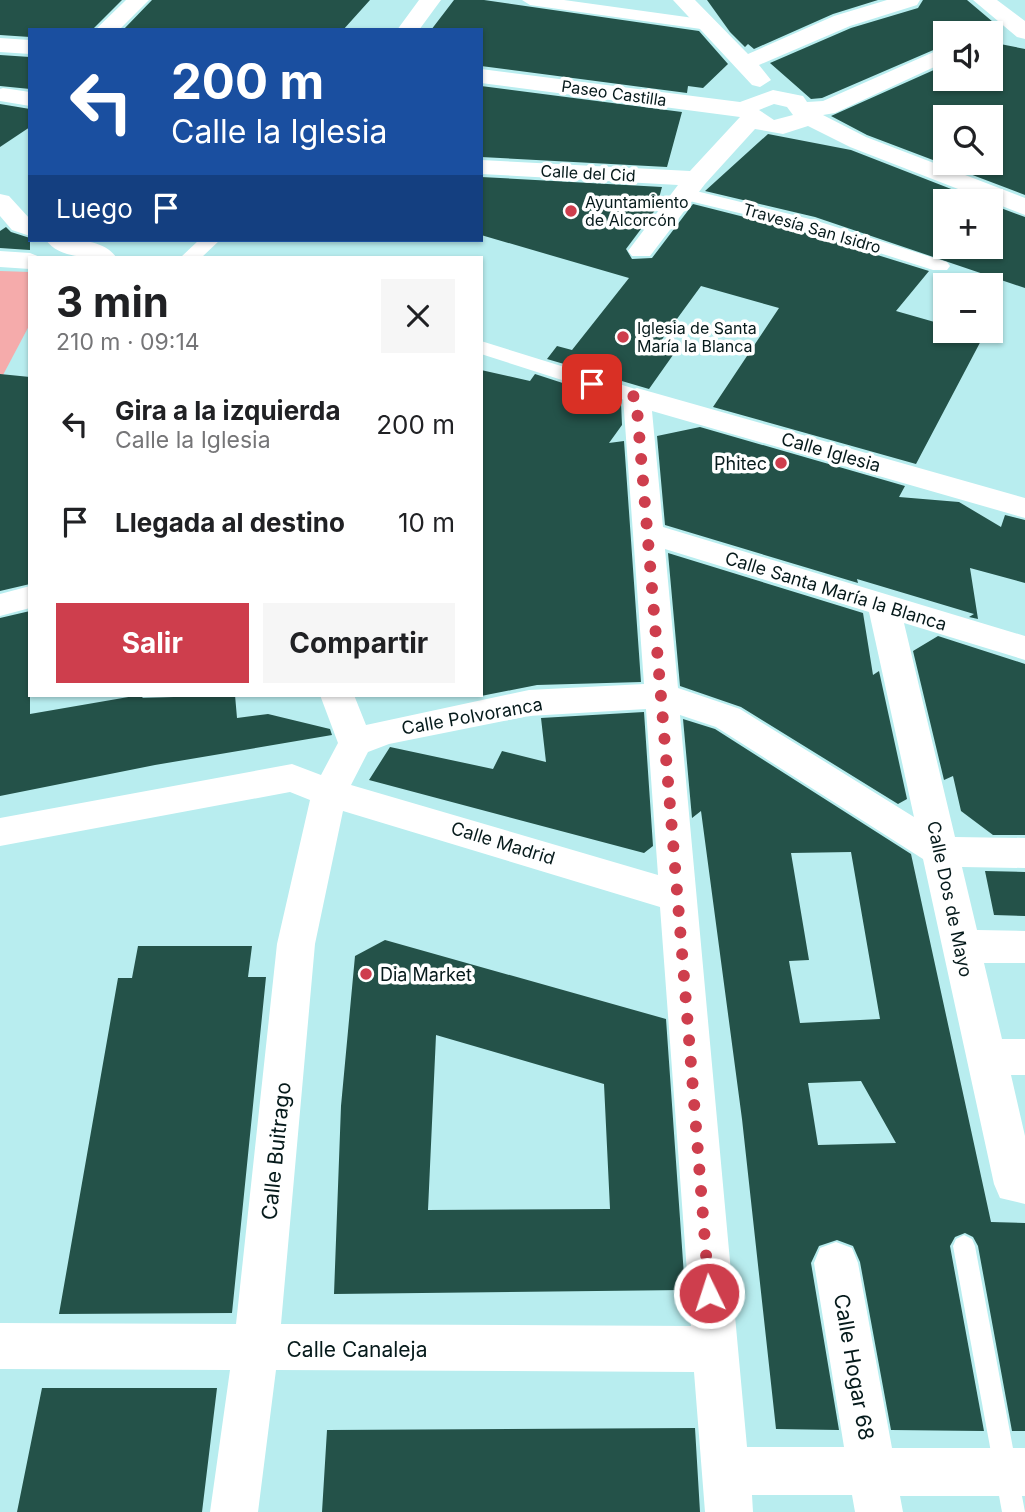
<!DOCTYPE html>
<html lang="es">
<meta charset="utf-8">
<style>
body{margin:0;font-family:Inter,sans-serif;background:#f6f6f6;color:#202124;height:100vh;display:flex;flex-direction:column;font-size:26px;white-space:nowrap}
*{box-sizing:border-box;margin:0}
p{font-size:23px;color:#757577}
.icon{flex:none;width:38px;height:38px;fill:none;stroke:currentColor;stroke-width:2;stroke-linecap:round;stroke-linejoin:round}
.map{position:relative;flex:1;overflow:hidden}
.sheet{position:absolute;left:28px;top:256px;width:455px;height:441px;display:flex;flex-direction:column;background:#fff;border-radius:0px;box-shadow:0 2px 5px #0004}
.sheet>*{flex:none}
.banner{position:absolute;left:28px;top:28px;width:455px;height:214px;border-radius:0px;box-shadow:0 2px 5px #0004;background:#1a4fa0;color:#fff;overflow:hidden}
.fabs{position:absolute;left:933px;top:21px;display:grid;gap:14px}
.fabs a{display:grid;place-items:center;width:70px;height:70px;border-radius:0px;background:#fff;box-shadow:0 2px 5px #0004;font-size:35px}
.pin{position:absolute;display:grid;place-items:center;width:60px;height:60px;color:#fff;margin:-30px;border-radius:14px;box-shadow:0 4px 10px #0006}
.me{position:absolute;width:77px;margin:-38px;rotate:356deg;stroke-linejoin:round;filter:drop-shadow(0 0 5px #0008)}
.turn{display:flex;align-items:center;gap:24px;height:147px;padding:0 28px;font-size:32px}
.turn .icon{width:91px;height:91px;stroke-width:2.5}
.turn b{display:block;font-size:49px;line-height:60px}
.then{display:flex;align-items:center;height:66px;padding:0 28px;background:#0003;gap:14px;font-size:26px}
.round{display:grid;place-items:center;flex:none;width:74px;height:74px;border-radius:0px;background:#f6f6f6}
.head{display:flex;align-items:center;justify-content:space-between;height:119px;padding:0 28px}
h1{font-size:42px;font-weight:700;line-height:52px}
.primary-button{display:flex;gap:14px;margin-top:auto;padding:14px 28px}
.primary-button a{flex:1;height:80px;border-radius:0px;background:#ce3e4d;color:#fff;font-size:28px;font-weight:700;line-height:80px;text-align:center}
.primary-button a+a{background:#f6f6f6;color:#202124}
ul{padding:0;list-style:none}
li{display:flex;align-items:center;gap:21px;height:98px;padding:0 28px}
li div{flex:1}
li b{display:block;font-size:26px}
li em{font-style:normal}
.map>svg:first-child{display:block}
.green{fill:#f5abab}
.building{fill:#245249;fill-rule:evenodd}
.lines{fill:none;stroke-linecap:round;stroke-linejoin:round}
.service{fill:#fff;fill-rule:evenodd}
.pedestrian{fill:#fff;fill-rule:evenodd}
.minor{fill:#fff;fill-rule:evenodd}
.route{stroke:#ce3e4d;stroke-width:12;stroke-dasharray:0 21.6}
.poi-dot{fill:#ce3e4d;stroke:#fff;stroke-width:2.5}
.labels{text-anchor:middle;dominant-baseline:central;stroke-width:7;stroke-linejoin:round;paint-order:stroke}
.far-street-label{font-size:16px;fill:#061a1b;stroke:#fff}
.far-poi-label{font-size:16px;fill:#061a1b;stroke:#fff;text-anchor:start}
.street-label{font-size:18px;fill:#061a1b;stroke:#fff}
.poi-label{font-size:18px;fill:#061a1b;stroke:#fff;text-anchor:end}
.near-street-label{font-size:21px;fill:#061a1b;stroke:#fff}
</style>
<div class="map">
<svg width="1025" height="1512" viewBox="0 0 1025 1512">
<rect width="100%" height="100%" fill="#b8edef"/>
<path class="green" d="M0,271L30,272V324L3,375L0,374Z"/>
<path class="building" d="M0,0H122L92,30H30V37L0,35Z
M152,0H370L343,30H123Z
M454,0H484L699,31L728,64L703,88L688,86L687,93L481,66V30H431Z
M707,0H878L833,14L754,49L748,44L745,47L730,32Z
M923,0H967L993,22L990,33H945V45L822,98L811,99L770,63L851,28L918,8Z
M990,42L1025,49V195L867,135L831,116L945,65V79H990ZM945,117H990V163H945Z
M0,55L30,57V89L0,86Z
M481,86L682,112L667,167L481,157Z
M0,104L30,109V127L0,147Z
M768,134L851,150L982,201H945V247H990V204L1025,217V288L815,217L705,191Z
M481,177L662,187L656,209L626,249L632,259L652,258L693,204L800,231L929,271L896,311L945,325V331H967L984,335L916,464L713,407L779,308L701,286L655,349L673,355L649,389L547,359L557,346L572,350L629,278L481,235Z
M6,227L11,232L30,238V250L0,248V231Z
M481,370L530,381L535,374L621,402L622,425L609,443L624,441L641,682L537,685L481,696Z
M0,374L30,377V584L0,591Z
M700,427L905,486L899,497L959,502L1001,527L1005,515L1025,520V583L970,568L978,619L969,617L974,614L857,579L858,583L665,525L657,436Z
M668,553L863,613L873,675L879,671L907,799L898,804L741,707L680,686Z
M30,611V714L140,695L143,698L235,695L237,718L268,714L330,729L332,735L155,765L0,796V618Z
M938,636L1025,664V835H993L961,811L953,776L944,780L913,651Z
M644,712L653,846L644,853L369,780L390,747L493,769L502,751L546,762L541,718Z
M683,719L715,729L911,854L991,1222L1025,1223V1431H1012L978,1246L973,1237L965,1233L955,1237L950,1246L984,1431L891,1430L860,1262L853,1246L837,1240L819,1246L811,1263L839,1430L776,1429L742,1119L701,811L692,818ZM851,852L880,1019L800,1023L789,961L809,960L791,853ZM861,1081L896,1143L818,1145L808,1083Z
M985,871L1025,872V916L994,915Z
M385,940L666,1019L685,1290L334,1294L341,1106L355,956ZM436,1035L604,1084L610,1209L428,1210Z
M138,946H252L248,977H266L232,1313L59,1314L118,978H132Z
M42,1388H217L202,1512H17Z
M695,1428L700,1512H322L327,1430Z"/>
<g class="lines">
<path class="service" d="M964,1235L972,1239L975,1246L1025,1512H1002L953,1246L956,1239Z"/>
<path class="pedestrian" d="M522,0H564L701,19L709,24L701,29L530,5Z
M684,188L814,220L947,262L950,266L947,270H933L801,228L677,198L675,194Z
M199,240H220L202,257H181Z
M481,341L645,392L648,397L637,404L481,354Z"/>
<path class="minor" d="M126,0H149L119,30H95Z
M419,0H441L419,30H397Z
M673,0H695L748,54L834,16L887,0H920L917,5L850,26L759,65L771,80L760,87L752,85Z
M973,0H997L1025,21V39L1017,37Z
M0,38L30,40V54L0,52Z
M945,47V62L835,113L823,115L866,137L1025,198V215L850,147L808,126L783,134L755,129L705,184L650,256H632L628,251L678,185L481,174V160L690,171L740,117L481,83V69L740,102L773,90L803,96L807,102L823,101ZM774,104L787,107L793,115L774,120L759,110Z
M3,88L30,92V106L0,101V89Z
M0,194L9,196L30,219V236L12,230L0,216Z
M46,240C67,239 102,237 116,257C95,258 60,260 46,240Z
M0,251L30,253L40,257H30V269L0,267Z
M637,388L1025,498V518L652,411L663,527L1025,636V660L904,623L955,837L1025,838V868L962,867L977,930L1025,931V963H984L1002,1039H1025V1075H1011L1025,1136V1204L1000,1198L994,1184L923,859L716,727L680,715L747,1447H844L814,1263L820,1248L836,1242L852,1248L858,1263L892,1448H1025V1496H900L903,1512H855L852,1495H752L753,1512H705L694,1372L276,1370L258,1512H210L230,1370L0,1369V1323L236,1324L277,944L310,800L290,792L0,846V818L292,764L321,775L338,743L320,695H354L366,725L529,690L644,684L623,397L627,391ZM665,549L869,612L914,817L740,709L678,688ZM646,709L658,875L351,785L368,752L389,744L529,716ZM343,811L660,907L691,1326L281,1324L315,944Z
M30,586V608L0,616V594Z"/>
</g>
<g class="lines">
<path class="route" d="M592,384L636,397C661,696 686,995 709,1293"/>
</g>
<g class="poi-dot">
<circle cx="571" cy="211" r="7"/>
<circle cx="623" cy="337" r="7"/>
<circle cx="781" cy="463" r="7"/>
<circle cx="366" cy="974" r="7"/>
</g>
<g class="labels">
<g class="far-street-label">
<text transform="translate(614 93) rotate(8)">Paseo Castilla</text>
<text transform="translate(588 173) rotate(3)">Calle del Cid</text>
<text transform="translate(812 228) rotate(16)">Travesía San Isidro</text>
</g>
<g class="far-poi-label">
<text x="585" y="202">Ayuntamiento<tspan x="585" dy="18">de Alcorcón</tspan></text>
<text x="637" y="328">Iglesia de Santa<tspan x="637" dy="18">María la Blanca</tspan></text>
</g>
<g class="street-label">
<text transform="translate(831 452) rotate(16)">Calle Iglesia</text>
<text transform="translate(836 591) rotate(17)">Calle Santa María la Blanca</text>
<text transform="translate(472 716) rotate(-10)">Calle Polvoranca</text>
<text transform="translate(503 843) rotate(17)">Calle Madrid</text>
<text transform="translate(950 899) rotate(78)">Calle Dos de Mayo</text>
</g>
<g class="poi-label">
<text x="767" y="463">Phitec</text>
<text x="380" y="974" text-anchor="start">Dia Market</text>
</g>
<g class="near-street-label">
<text transform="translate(276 1151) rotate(-84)">Calle Buitrago</text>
<text x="357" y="1349">Calle Canaleja</text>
<text transform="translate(854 1367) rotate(80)">Calle Hogar 68</text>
</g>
</g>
</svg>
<div class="fabs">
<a><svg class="icon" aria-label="sound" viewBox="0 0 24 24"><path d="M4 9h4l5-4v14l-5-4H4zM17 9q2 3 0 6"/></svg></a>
<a><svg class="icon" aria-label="search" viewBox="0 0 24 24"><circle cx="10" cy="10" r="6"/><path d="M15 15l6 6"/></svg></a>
<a>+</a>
<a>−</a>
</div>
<div class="pin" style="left:592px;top:384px;background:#d93025"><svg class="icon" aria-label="arrive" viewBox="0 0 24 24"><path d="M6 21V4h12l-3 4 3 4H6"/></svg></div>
<svg class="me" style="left:709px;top:1293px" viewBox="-20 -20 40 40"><circle r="17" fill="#ce3e4d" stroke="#fff" stroke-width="3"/><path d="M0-11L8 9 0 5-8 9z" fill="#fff"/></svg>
<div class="banner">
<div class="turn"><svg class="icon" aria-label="left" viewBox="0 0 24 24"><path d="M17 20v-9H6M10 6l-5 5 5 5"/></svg><div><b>200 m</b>Calle la Iglesia</div></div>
<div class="then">Luego<svg class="icon" aria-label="arrive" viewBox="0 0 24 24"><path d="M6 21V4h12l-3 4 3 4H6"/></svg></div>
</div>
<section class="sheet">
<div class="head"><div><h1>3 min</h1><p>210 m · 09:14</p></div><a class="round"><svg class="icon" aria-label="close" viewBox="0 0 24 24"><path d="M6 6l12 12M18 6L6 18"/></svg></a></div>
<ul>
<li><svg class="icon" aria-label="left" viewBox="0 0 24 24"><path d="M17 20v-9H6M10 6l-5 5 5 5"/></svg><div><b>Gira a la izquierda</b><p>Calle la Iglesia</p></div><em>200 m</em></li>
<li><svg class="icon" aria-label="arrive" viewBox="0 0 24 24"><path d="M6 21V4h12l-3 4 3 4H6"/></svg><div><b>Llegada al destino</b></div><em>10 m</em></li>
</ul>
<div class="primary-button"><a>Salir</a><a>Compartir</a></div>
</section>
</div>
